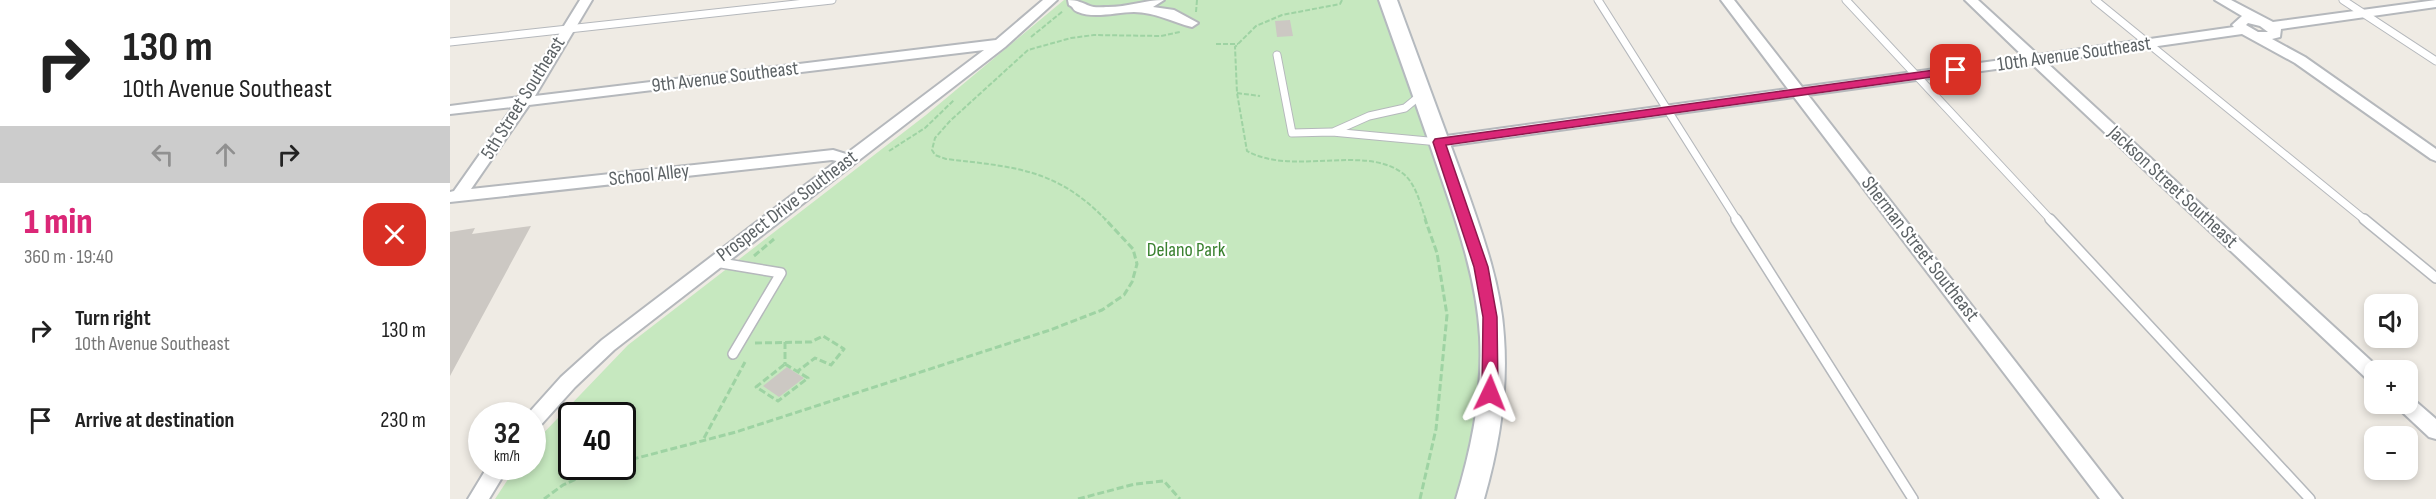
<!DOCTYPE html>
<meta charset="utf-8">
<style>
body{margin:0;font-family:"Sofia Sans Condensed",sans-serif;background:#f6f6f6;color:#222;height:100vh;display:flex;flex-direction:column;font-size:22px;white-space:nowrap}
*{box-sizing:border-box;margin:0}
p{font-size:20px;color:#767676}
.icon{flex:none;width:33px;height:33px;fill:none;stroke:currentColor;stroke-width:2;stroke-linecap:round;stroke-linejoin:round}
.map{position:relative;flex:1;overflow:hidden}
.panel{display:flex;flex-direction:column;background:#fff;width:450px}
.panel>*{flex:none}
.top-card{background:#fff;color:#222;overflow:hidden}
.tools{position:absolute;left:1914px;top:294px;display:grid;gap:12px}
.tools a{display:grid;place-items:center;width:54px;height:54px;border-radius:12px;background:#fff;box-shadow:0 3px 9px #0003;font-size:30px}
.speed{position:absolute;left:18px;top:402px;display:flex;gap:12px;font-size:30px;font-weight:700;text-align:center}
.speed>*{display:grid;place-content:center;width:78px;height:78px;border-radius:50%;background:#fff;box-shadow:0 3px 9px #0003;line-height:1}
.speed small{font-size:15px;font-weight:400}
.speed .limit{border:3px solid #111;border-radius:9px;background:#fff;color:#111}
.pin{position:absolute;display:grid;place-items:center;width:51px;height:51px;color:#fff;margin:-26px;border-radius:12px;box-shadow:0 3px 9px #0006}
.me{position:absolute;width:66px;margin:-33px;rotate:2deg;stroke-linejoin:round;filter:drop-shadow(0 0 4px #0008)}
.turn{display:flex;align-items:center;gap:21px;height:126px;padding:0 24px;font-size:27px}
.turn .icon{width:78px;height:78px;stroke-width:2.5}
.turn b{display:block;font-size:42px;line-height:51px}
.lanes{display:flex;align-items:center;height:57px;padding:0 24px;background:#0003;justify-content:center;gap:30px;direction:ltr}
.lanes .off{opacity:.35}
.round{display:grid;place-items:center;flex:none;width:63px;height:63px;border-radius:18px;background:#f6f6f6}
.overview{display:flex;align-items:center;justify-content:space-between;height:102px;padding:0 24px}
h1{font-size:36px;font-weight:800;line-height:45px;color:#db2777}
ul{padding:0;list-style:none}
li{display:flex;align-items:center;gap:18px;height:90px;padding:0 24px}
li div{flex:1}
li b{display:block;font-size:22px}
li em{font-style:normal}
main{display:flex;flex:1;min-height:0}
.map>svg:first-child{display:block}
.green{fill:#c6e8bf;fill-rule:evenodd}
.building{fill:#ccc8c3}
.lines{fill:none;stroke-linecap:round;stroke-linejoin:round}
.lane-far1-casing{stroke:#b5b8bc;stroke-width:9}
.lane-casing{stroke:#b5b8bc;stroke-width:12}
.street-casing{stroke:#b5b8bc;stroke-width:4}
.secondary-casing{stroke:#b5babf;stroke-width:4}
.path-far1{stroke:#9ed3a3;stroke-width:2;stroke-dasharray:5 2;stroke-linecap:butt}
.path{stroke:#9ed3a3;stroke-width:3;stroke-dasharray:7 3;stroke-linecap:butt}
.lane-far1{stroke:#fff;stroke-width:7}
.lane{stroke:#fff;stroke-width:9}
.street{fill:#fff;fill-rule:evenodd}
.secondary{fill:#fff;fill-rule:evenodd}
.route{fill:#db2777;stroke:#8e194d;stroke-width:1.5}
.labels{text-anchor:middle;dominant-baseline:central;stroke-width:4.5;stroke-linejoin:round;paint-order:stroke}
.street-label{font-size:20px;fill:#5c6265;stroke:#fff}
.park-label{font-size:20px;fill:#3a8130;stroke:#fff}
</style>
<main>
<section class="panel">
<div class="top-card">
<div class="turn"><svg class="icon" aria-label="right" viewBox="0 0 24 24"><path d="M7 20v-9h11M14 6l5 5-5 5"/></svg><div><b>130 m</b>10th Avenue Southeast</div></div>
<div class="lanes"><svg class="icon off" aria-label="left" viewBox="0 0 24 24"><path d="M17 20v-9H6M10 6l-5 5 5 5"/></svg><svg class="icon off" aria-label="ahead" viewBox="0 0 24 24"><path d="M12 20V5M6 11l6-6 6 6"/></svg><svg class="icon" aria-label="right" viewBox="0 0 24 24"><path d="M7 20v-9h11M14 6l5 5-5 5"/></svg></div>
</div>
<div class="overview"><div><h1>1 min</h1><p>360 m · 19:40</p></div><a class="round" style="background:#d93025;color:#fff"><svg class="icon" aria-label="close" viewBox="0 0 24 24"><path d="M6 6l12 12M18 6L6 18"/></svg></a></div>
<ul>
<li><svg class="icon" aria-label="right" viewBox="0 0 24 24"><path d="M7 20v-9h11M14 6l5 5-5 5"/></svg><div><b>Turn right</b><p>10th Avenue Southeast</p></div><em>130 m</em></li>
<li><svg class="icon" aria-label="arrive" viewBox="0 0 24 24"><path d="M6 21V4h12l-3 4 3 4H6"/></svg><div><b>Arrive at destination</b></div><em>230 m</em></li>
</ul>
</section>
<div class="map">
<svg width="1986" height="499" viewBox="0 0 1986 499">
<rect width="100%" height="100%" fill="#efebe4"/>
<path class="green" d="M614,0H929L1005,210L1023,272L1033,334L1032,395L1009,499H45L66,467L82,466L83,444L178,345L476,115ZM122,416H172V466H122Z"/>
<path class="building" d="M840,20L843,36L827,37L825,21Z
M81,226L0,376V232L25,228L22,234Z
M337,367L354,378L329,397L313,386Z"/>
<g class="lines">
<defs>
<path id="lane-far1" d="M1148,0L1287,220
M1396,0L1601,220
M1645,0L1915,220
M1893,0L1986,61
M0,42L382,0
M827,55L842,133L882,132L989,142
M883,132L919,116L955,108L972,94"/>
<path id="lane" d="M1286,219L1463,499
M1600,219L1860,499
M1914,219L1986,278
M265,262L331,273L283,354"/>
<path id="street" d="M130,0H142L85,96L546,40L593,0H607L555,47L164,350L125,387L89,427L82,430V416H76L111,377L152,340L387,161L382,160L0,202V192L4,191L63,107L0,114V106L70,97ZM534,50L396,154L383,150L21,189L79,105Z
M618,0C628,0 632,3 640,6C644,8 653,7 658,7C678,7 695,0 714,0L703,7L724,10L748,23L742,27C722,22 705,12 684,12C667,12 644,19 628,12C622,10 625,8 619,5Z
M1271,0H1284L1352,87L1574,57L1515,0H1528L1588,55L1784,27L1782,25L1792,16L1765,0H1781L1823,22L1986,0V7L1831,29L1830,37L1822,39L1855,57L1986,149V161L1981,159L1845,63L1792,34L1596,62L1931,370H1924V381L1917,379L1582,64L1358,95L1672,499H1650L1344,97L989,147L982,142L989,137L1338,89ZM1798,23L1810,26L1818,32H1808L1796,25Z
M1958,397L1963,399L1986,419V439L1979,437L1949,409L1947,404H1958Z
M38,466H59L39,499H18Z"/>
<path id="secondary" d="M929,0H947C969,60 991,119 1013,179C1031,230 1051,283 1054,337C1058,392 1049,447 1034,499H1006C1022,447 1033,392 1030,337C1027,282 1009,229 991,177C971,118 950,59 929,0Z"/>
</defs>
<use href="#lane-far1" class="lane-far1-casing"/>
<use href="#lane" class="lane-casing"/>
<use href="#street" class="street-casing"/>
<use href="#secondary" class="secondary-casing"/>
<path class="path-far1" d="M892,0L890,4L832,15L806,26L785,47L787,93L797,151C842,176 912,145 951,172C966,182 970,204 976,220
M746,12L747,0
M581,37L613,11
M766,44H788
M787,93L810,96
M439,151L475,128L504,100
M656,220C606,168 563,167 496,159L485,155L482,150L485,138L500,121L578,50L621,38L644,35L711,36L730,32"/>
<path class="path" d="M304,256L324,239
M335,342V364
M305,343L361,342L373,336L394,349L381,365L365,358L348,371
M335,364L358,378L328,401L306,387Z
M254,438L295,362
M172,462L286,432L600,330L652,310L674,295L682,282L687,264L683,249L655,219
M94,499L113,485L155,466
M628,499L685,484L714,481L730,499
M970,499L986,429L997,315L987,253L975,219"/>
<use href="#lane-far1" class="lane-far1"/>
<use href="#lane" class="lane"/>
<use href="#street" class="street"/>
<use href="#secondary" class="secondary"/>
</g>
<path class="route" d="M1506,67L1512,70L1510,73L996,145L1038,267L1047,317L1048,393L1045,397H1034L1032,393L1033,317L1024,267L983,142L985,139Z"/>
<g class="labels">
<g class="street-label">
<text transform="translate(1624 54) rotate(-8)">10th Avenue Southeast</text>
<text transform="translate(275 77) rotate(-7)">9th Avenue Southeast</text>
<text transform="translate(73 98) rotate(-58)">5th Street Southeast</text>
<text transform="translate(199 175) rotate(-6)">School Alley</text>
<text transform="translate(1723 187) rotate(43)">Jackson Street Southeast</text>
<text transform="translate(337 206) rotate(-37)">Prospect Drive Southeast</text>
<text transform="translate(1470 249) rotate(52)">Sherman Street Southeast</text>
</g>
<g class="park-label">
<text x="736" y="250">Delano Park</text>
</g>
</g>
</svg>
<div class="tools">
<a><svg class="icon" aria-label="sound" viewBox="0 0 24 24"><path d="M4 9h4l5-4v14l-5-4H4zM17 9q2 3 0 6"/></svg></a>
<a>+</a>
<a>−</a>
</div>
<div class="speed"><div>32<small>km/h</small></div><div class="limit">40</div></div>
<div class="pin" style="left:1506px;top:70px;background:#d93025"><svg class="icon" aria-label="arrive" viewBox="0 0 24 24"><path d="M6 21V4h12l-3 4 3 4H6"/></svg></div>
<svg class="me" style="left:1040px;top:393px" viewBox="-20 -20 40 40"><path d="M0-17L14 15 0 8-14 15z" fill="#db2777" stroke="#fff" stroke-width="4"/></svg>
</div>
</main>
